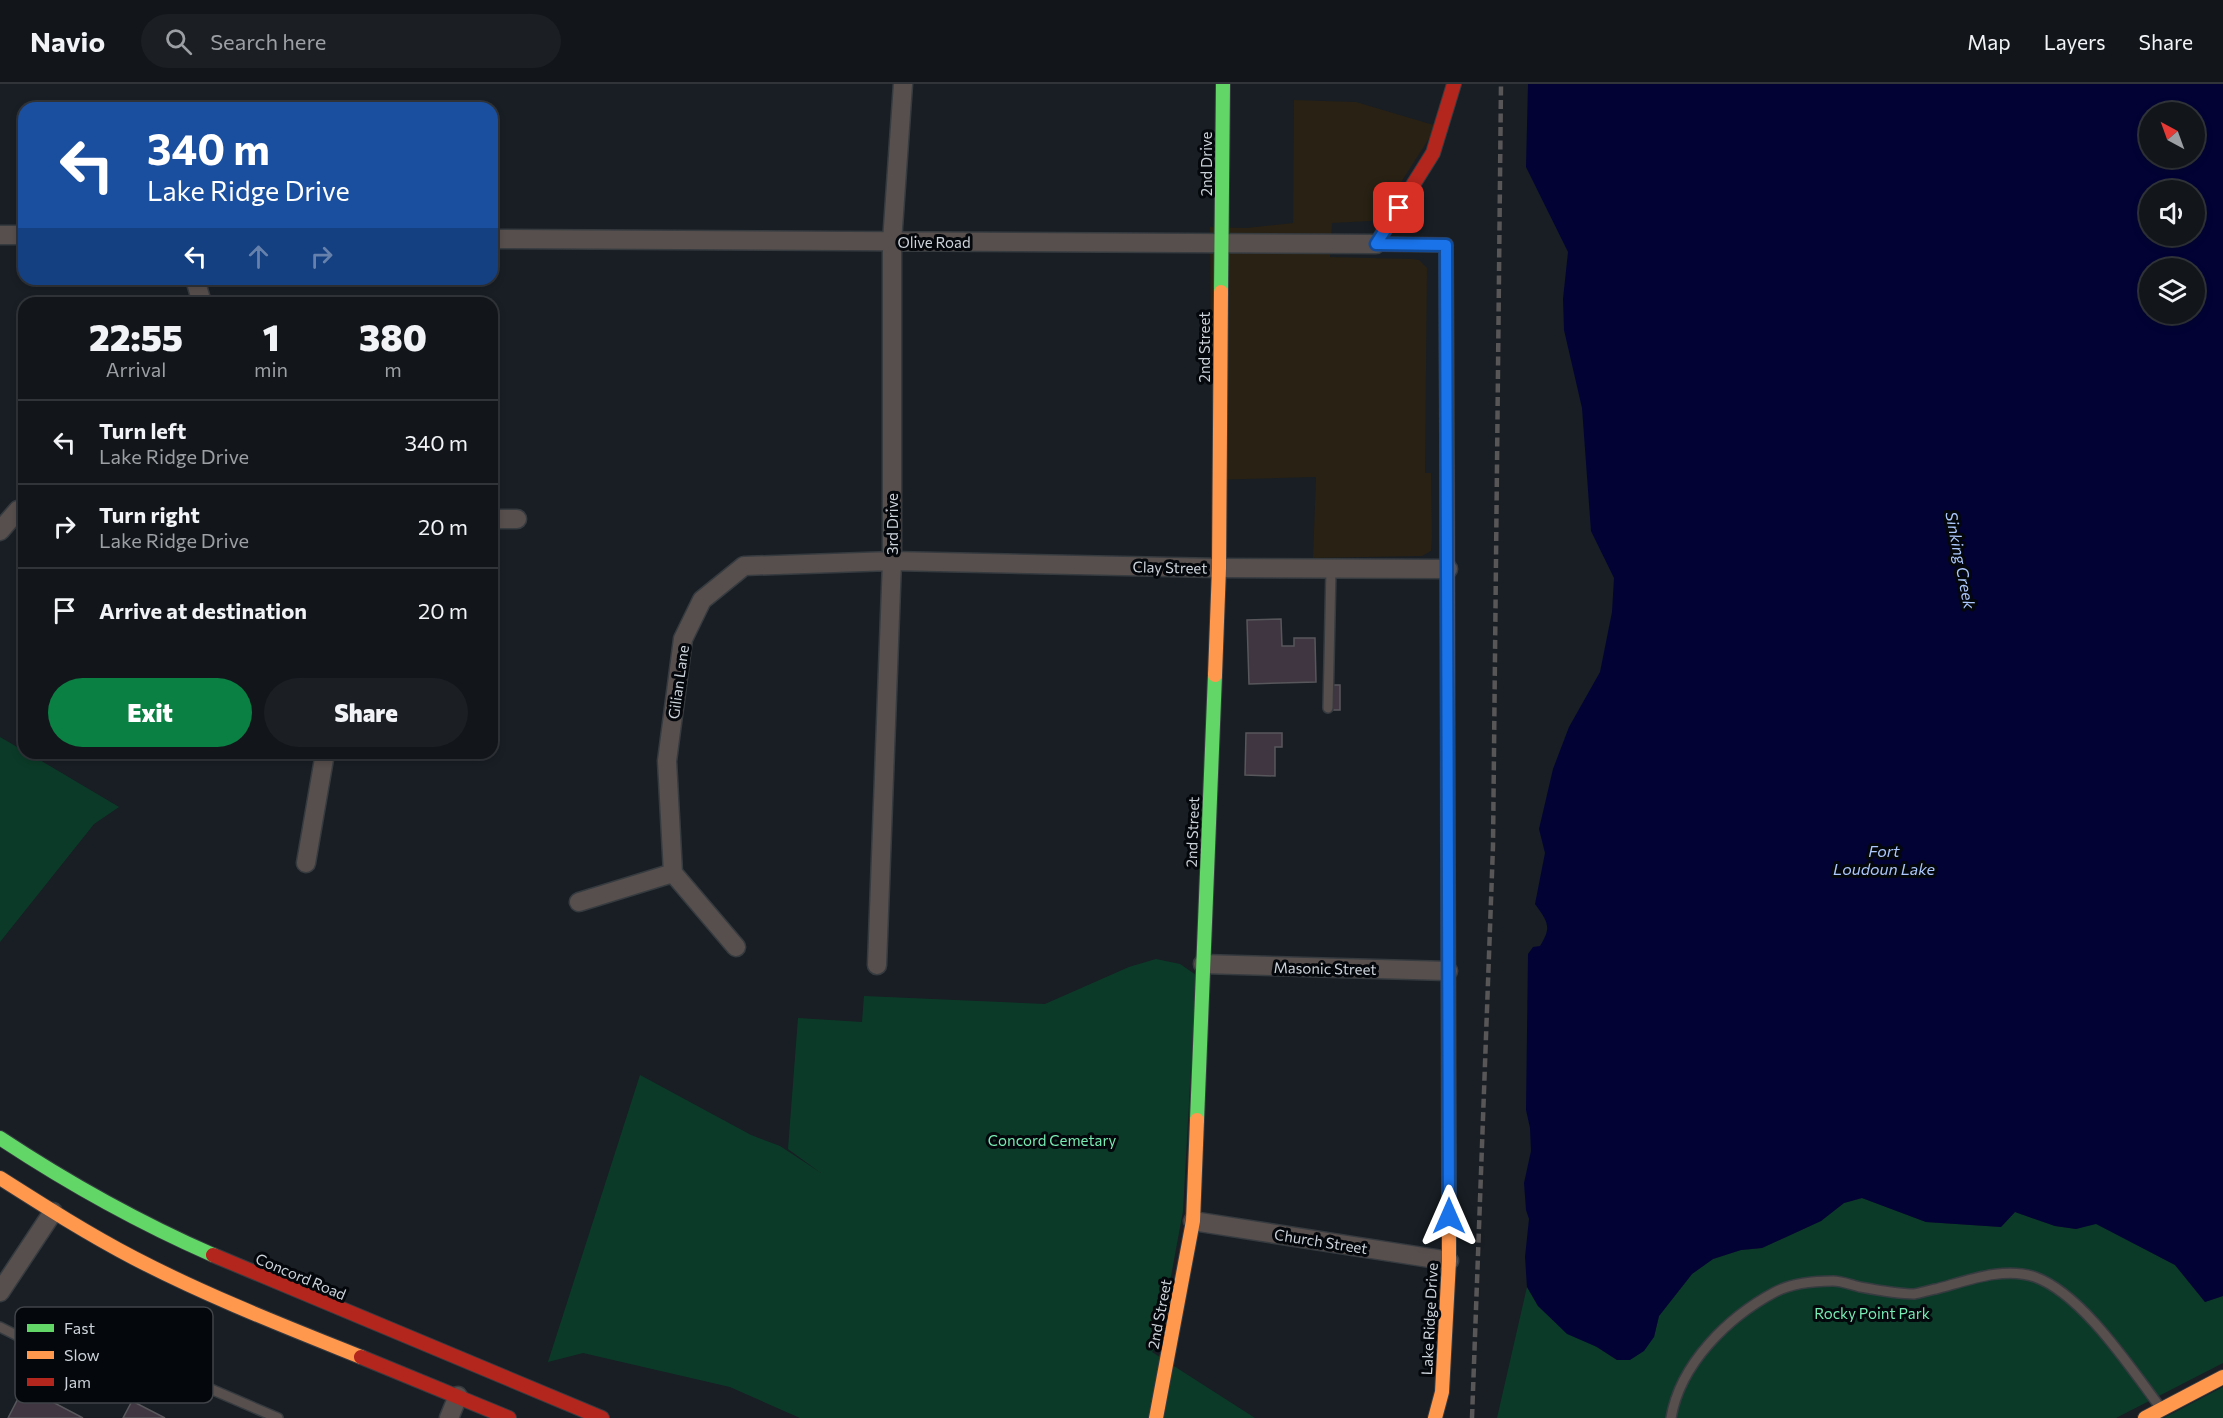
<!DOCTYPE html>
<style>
body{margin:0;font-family:Commissioner,sans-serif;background:#1b1f24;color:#f1f3f6;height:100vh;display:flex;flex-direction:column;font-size:22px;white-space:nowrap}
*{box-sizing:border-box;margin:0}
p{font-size:20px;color:#9c9fa3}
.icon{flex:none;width:33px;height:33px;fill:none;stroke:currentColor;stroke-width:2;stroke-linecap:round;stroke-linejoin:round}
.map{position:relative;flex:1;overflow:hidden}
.details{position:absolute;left:18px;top:213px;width:480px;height:462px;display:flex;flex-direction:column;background:#12161b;border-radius:18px;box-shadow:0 3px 9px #0003,0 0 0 2px #31353a}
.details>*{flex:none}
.top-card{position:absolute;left:18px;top:18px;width:480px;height:183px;border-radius:18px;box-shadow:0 3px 9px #0003,0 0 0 2px #31353a;background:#1a4fa0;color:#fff;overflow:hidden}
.needle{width:39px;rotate:319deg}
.buttons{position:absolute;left:2139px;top:18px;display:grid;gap:12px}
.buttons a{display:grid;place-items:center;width:66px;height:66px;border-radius:50%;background:#12161b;box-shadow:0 3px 9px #0003,0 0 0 2px #31353a;font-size:30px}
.pin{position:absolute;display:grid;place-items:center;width:51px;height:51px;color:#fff;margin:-26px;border-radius:12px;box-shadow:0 3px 9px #0006}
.me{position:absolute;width:66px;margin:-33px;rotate:0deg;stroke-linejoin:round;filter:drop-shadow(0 0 4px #0008)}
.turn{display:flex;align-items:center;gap:21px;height:126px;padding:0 30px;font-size:27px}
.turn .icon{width:78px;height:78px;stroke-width:2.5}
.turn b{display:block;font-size:42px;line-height:51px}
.lanes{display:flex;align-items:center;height:57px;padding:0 30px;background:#0003;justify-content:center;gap:30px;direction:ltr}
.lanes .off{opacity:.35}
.eta{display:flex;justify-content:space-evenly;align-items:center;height:102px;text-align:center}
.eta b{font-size:36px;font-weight:800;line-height:42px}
.cta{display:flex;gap:12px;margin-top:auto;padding:12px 30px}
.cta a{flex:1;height:69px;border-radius:36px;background:#0b8043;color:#fff;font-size:24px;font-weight:800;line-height:69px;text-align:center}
.cta a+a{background:#1b1f24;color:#f1f3f6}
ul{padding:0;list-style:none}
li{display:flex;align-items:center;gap:18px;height:84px;padding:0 30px;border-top:2px solid #31353a}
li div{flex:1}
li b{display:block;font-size:22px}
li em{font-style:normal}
header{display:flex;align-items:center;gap:36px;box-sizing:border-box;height:84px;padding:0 30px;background:#12161b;border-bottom:2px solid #31353a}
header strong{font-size:28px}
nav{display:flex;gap:33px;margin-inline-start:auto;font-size:21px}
.search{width:420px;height:54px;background:#1b1f24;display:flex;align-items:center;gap:15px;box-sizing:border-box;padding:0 21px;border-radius:33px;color:#9c9fa3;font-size:22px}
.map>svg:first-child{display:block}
.commercial{fill:#282114}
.green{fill:#0b3b28}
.water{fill:#020334;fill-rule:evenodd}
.building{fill:#3f3641;stroke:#58575c;stroke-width:1.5}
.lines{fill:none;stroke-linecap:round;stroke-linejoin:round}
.lane-casing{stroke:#363b40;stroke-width:12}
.street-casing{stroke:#363b40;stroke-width:21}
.fast-casing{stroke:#363b40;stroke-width:16}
.slow-casing{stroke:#363b40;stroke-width:16}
.jam-casing{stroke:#363b40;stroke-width:16}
.lane{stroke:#574f4d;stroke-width:9}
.street{stroke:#574f4d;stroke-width:18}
.fast{stroke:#63d668;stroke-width:14}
.slow{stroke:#ff974d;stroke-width:14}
.jam{stroke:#b3261e;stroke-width:14}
.rail{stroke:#585657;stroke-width:4.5;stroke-dasharray:9 4.5;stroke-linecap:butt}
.route-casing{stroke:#114b97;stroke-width:15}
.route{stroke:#1a73e8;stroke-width:10}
.labels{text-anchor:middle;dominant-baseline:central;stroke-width:6;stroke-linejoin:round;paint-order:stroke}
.street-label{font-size:15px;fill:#ccd3da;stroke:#04070b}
.park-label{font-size:15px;fill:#77ecb3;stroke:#04070b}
.water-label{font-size:16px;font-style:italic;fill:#adc8fd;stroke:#04070b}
.key{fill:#04070b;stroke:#404449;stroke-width:1.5}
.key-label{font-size:16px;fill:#ccd3da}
</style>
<header>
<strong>Navio</strong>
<div class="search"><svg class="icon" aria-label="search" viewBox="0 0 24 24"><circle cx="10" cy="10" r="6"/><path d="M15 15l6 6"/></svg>Search here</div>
<nav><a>Map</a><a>Layers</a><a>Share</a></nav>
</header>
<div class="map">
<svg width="2223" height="1334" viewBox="0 0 2223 1334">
<rect width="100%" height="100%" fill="#181e24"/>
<path class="commercial" d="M1294,16L1356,18L1437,42L1379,133L1371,137L1332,139L1330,173L1412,175L1419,176L1427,184L1425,389H1431L1432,453L1431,467L1422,472L1313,474L1316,393L1212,396L1210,143L1246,144L1293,139Z"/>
<path class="green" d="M0,653L24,667V669H28L119,723L94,740L0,858Z
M1156,875L1180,880L1196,891L1183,1127L1159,1257L1152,1268L1255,1334H800L730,1303L583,1269L548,1278L640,991L751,1051L780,1062L821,1089L788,1065L798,934L862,938L864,912L1045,920L1129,883Z
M1862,1114L1926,1138L2001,1143L2015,1128L2055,1142L2076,1145L2096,1139L2175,1181L2205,1218L2223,1212V1279L2116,1334H1497L1527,1203L1538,1222L1551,1234L1617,1276L1654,1253L1659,1232L1692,1190L1713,1175L1741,1166L1762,1164L1821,1137L1844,1119Z
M2223,1303V1334H2164Z"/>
<path class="water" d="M1528,0H2223V1212L2205,1218L2175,1181L2096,1140L2076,1145L2055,1142L2015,1128L2001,1143L1926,1138L1862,1114L1844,1119L1821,1137L1762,1164L1741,1166L1713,1175L1692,1190L1659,1232L1654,1253L1644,1267L1630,1276H1617L1597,1263L1567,1250L1538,1222L1527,1203L1525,1173L1529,1135L1526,1126L1524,1099L1531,1067L1530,1044L1526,1026L1528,870L1533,863L1540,862C1552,843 1548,838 1535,820L1545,769L1539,745L1553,685L1569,643L1600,588L1612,528L1614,494L1591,447L1582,324L1564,246L1563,215L1568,168L1526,83ZM2150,28H2194V74H2150ZM2150,106H2194V152H2150ZM2150,184H2194V230H2150Z"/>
<path class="building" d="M1281,535L1282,562H1294V554H1315L1316,598L1249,600L1247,536Z
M1331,601H1340V626H1332Z
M1246,649H1282V663H1275V692L1245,691Z
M24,1303L83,1334H8Z
M132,1317L165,1334H123Z"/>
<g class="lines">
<defs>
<path id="lane" d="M1328,624L1331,484
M0,1243L58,1272L68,1291L81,1307L96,1306L130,1295L148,1278
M58,1272C92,1258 123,1240 148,1278L278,1334
M1671,1334C1680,1280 1728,1233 1775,1208C1792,1199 1814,1197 1833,1197C1842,1197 1851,1201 1860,1203C1876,1206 1897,1210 1914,1210C1921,1209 1929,1206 1936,1205C1966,1197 2004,1182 2035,1193C2082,1210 2130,1283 2160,1323"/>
<path id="street" d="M0,151H24
M492,155L1376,160
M195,195L202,219
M492,435H517
M0,447L18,426L24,424
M306,779L325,669
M579,818L673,789
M736,863L673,789L667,677L683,555L702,516L744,482L892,477L1219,484L1448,485
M1203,880L1448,887
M877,881L892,477V158L903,0
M1193,1137L1449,1177
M0,1208L53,1128
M449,1334L458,1312"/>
<path id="fast" d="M1221,208L1223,0
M1197,1036L1215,591
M0,1054C68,1099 138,1138 213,1171"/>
<path id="slow" d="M1447,360L1448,778
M1215,591L1219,484L1221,208
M0,1094C44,1122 88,1150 134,1174C207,1212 284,1242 361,1273
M1156,1334L1193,1137L1197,1036
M1435,1334L1442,1308L1449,1177V1109
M2145,1334L2223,1293"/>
<path id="jam" d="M1447,360L1446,161L1376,160L1433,69L1454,0
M1448,778L1449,1109
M213,1171L602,1334
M361,1273L509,1334"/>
</defs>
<use href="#lane" class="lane-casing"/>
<use href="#street" class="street-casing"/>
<use href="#fast" class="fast-casing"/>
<use href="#slow" class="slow-casing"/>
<use href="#jam" class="jam-casing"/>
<use href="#lane" class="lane"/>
<use href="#street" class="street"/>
<use href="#fast" class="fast"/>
<use href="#slow" class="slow"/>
<use href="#jam" class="jam"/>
<path class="rail" d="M1472,1334L1493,762L1501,0"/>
</g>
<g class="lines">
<defs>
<path id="route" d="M1399,124L1376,160L1446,161L1449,1132"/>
</defs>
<use href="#route" class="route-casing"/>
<use href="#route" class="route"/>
</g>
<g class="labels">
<g class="street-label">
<text transform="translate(1206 80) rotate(-90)">2nd Drive</text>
<text x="934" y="158">Olive Road</text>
<text transform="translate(1204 263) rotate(-90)">2nd Street</text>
<text transform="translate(892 440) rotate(-90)">3rd Drive</text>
<text transform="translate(1170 483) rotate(1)">Clay Street</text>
<text transform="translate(678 598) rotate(-82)">Gilian Lane</text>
<text transform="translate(1192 748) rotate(-88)">2nd Street</text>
<text transform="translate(1325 884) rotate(1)">Masonic Street</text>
<text transform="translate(1321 1157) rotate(9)">Church Street</text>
<text transform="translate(301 1192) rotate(23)">Concord Road</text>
<text transform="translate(1159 1230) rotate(-79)">2nd Street</text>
<text transform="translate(1429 1235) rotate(-87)">Lake Ridge Drive</text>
</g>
<g class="park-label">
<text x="1052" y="1056">Concord Cemetary</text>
<text x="1872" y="1229">Rocky Point Park</text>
</g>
<g class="water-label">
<text transform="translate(1961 476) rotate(79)">Sinking Creek</text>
<text x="1884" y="766">Fort<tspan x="1884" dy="18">Loudoun Lake</tspan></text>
</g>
</g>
<rect x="15" y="1223" width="198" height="96" rx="9" class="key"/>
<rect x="27" y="1240" width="27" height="8" fill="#63d668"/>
<rect x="27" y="1267" width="27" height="8" fill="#ff974d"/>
<rect x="27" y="1294" width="27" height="8" fill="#b3261e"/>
<g class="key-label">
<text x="64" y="1250">Fast</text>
<text x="64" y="1277">Slow</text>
<text x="64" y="1304">Jam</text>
</g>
</svg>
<div class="buttons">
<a><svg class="needle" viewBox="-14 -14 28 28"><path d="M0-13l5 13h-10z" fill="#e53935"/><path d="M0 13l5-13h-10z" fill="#9c9fa3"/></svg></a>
<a><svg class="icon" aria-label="sound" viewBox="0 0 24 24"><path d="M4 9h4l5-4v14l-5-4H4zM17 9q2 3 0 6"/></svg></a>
<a><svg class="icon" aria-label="layers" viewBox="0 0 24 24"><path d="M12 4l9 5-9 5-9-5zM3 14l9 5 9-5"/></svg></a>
</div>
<div class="pin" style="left:1399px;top:124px;background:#d93025"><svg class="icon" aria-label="arrive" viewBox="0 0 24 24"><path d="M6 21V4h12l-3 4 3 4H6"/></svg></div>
<svg class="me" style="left:1449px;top:1132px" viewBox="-20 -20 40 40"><path d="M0-17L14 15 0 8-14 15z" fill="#1a73e8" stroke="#fff" stroke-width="4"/></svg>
<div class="top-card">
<div class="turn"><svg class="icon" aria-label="left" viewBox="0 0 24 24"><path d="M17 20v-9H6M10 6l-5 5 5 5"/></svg><div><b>340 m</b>Lake Ridge Drive</div></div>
<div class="lanes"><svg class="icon" aria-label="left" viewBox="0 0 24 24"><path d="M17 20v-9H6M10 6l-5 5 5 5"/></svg><svg class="icon off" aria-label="ahead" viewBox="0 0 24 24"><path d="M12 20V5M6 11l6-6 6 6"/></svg><svg class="icon off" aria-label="right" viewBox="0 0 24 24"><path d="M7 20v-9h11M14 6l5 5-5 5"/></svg></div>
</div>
<section class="details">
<div class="eta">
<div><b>22:55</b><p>Arrival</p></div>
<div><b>1</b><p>min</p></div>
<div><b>380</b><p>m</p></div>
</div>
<ul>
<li><svg class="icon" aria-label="left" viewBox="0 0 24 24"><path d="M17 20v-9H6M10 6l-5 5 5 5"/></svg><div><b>Turn left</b><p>Lake Ridge Drive</p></div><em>340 m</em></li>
<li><svg class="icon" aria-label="right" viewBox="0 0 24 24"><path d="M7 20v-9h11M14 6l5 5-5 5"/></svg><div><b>Turn right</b><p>Lake Ridge Drive</p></div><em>20 m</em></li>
<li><svg class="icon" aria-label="arrive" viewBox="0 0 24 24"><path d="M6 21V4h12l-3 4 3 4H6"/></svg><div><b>Arrive at destination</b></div><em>20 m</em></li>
</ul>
<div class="cta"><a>Exit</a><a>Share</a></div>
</section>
</div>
